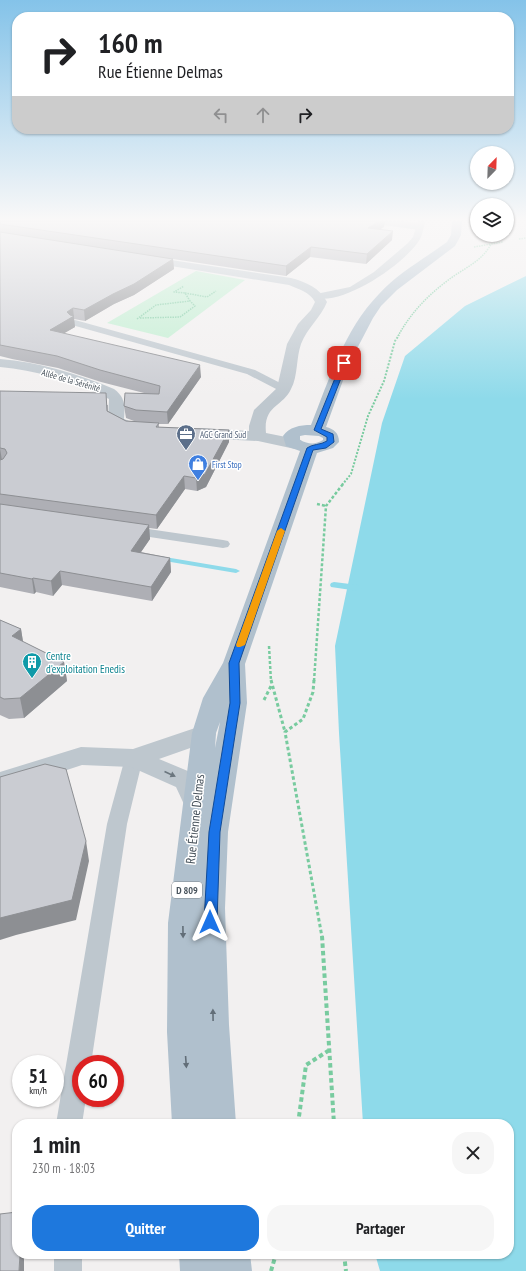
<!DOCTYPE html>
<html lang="fr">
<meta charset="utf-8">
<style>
body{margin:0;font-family:"PT Sans Narrow",sans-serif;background:#f6f6f6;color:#202124;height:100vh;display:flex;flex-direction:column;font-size:15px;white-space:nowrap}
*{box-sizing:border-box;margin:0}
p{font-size:13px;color:#757577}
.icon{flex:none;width:22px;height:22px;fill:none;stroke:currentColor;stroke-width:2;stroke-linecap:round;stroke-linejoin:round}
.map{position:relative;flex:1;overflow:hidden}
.panel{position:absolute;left:12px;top:1119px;width:502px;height:140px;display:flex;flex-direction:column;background:#fff;border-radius:16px;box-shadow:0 1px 3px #0004}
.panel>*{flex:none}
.top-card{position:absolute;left:12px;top:12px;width:502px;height:122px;border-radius:16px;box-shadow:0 1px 3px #0004;background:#fff;color:#202124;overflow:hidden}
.needle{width:26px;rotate:23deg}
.fabs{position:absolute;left:470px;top:146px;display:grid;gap:8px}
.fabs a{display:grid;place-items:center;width:44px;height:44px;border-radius:50%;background:#fff;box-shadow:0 1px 3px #0004;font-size:20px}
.speed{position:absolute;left:12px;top:1055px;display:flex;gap:8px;font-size:20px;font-weight:700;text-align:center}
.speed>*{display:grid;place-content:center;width:52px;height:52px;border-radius:50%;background:#fff;box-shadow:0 1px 3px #0004;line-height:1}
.speed small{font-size:10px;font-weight:400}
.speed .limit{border:6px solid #d22;background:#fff;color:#111}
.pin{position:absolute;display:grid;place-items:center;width:34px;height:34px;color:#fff;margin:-17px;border-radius:8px;box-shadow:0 2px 6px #0006}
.me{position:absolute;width:44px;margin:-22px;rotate:0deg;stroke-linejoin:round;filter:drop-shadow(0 0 3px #0008)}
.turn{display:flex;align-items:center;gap:14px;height:84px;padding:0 20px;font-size:18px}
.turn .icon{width:52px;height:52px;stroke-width:2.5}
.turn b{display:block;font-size:28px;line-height:34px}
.lanes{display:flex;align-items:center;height:38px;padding:0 20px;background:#0003;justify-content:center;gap:20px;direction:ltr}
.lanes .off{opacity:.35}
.round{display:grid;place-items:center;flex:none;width:42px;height:42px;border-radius:16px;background:#f6f6f6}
.head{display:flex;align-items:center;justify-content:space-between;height:68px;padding:0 20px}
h1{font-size:24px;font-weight:700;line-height:30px}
.cta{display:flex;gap:8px;margin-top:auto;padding:8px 20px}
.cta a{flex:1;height:46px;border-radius:16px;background:#1e78dd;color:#fff;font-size:16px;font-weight:700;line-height:46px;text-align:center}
.cta a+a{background:#f6f6f6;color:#202124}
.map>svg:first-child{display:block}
.green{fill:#bfeed0}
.water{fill:#8edaea}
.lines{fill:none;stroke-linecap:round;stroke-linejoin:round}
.stream{fill:#8edaea;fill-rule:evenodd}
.path-far4{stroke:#78cb9f;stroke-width:1.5;stroke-dasharray:1.5 1;stroke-linecap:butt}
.path-far3{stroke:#78cb9f;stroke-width:2;stroke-dasharray:2 1.5;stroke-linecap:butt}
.path-far2{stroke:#78cb9f;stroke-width:2.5;stroke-dasharray:3 2;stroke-linecap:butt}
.path-far1{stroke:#78cb9f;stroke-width:3;stroke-dasharray:3.5 2.5;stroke-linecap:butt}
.path{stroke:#78cb9f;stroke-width:4;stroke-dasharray:4.5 3;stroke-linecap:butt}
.lane{fill:#bec7ce;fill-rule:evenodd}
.street{fill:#bec7ce;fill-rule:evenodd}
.primary{fill:#b0c0cd;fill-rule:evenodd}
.wall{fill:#aeafb5}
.shaded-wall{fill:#8d8f93}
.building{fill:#caccd2;stroke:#8d8f93}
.oneway{fill:#6b767e}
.oneway2{fill:#626e78}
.route{fill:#1a73e8;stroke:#114b97}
.slow{fill:#f59e0b}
.labels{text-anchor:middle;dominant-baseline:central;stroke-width:3;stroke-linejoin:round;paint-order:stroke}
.far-street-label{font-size:9px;fill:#48535c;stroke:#fff}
.far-service-label{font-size:9px;fill:#4e5e75;stroke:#fff;text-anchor:start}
.far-shop-label{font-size:9px;fill:#366cbe;stroke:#fff;text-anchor:start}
.shield{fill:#fff;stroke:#7f878d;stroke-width:1}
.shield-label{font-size:10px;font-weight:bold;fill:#48535c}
.culture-label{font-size:11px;fill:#0d838f;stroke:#fff;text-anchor:start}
.near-street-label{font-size:13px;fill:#48535c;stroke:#fff}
</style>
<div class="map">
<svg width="526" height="1271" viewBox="0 0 526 1271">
<rect width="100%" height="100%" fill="#f2f0f0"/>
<path class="green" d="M196,271L245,280L168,338L107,323Z"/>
<path class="water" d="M526,276V1271H380L375,1254H509V1124H363L339,733L335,646L382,423L405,356L465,306Z"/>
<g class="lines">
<path class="stream" d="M156,556H159L236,569L240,571L236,573L159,560L155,558Z
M334,582L358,585L362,588L358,591L331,587L330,585L331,583Z"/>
<path class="path-far4" d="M519,239L526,238
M474,247L503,242
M185,293L207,297L216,291
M140,318L180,317L195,306L190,301
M137,319L156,305L190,301L185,293L174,292L184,286
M398,336C411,313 426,297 447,281C462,269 482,262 491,244"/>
<path class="path-far3" d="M342,485L351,474L368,416L384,381L395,341L399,335"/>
<path class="path-far2" d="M317,504L326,506
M269,646L271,681
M314,681L326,506L343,484"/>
<path class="path-far1" d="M271,680L285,732
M314,680L313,692L303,719L285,732L322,937
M264,700L271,686"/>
<path class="path" d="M322,936L334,1124
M298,1124L306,1065L328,1051
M344,1254L346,1271
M271,1271L276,1254"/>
<path class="lane" d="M418,221H426C423,227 423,234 420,239C406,263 345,305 316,298L314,296L316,294L350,287L374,272L408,243L413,237Z
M507,221H513L510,227H507Z
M75,320L255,370L288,387L289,389L288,391H280L247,374L72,325L70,323Z
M128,526L223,540L228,541L230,544L228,547L223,548L123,533L121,530L123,527Z
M134,751L141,753L143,758L127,824L91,1064H81V1098H86L82,1124H56L107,824L125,758L127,753Z
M54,1254H82V1271H54Z"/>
<path class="street" d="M371,221C382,221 417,219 424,227L419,230L376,224Z
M144,256L291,278C306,282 320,288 327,302C321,317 307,328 301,344C296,358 298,376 291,389C283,407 263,405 266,433L301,440L303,444L301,448L295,449L258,441L199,438L193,436L191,433L193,430L199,428L249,431V426L254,410L277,388L287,344L298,324L311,310L315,302C310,292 298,289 289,285L140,261L138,259L140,257Z
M0,359C38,362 79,374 114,389C125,397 125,405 124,419L144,427L146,430L144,433L138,435L128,432L110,424L108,421L109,399L103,396C71,381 35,370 0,367Z
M204,725L213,728L216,734L213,740L159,759L195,774L210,806L206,813L197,816L188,813L176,787L131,767L82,765L0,792V772L81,747L133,749Z"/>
<path class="primary" d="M452,221H462L461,235L455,246L397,290L381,306L373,318L349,364L326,427C334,429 339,433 339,442L333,448L317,453L245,664L247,703L228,832L225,908L229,1025L236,1124H172L167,1032L168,923L192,733L203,698L223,663L300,451L286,446L283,436C289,427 300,425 311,425C329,380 344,330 379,294C398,273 424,259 447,242L451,235ZM305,435L319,436L323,438V440C315,445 308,444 300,440V436ZM220,722L215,748L216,733Z
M179,1254H250L252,1271H180Z"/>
</g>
<path class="wall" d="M0,221L384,227L380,229L392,240L366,264L310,257L286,276L173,259L174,269L134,295L114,304L85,321L74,319L75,327L64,333L201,377L168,424H159V427L229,430V442L206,487L197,491L185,489L157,529L149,528L150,539L141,552L170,558L171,572L152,601L62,585L53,596L36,592L34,594L0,587V391L108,405V411L126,421H134L126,418L124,406L144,393L101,382L58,368L12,359L0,356Z
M0,620L21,629L23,642L64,662L67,681L24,718L9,719L0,715Z"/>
<path class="shaded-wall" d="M379,221H385L384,227L368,237V228Z
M393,231L392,240L366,264L367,254Z
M311,247L310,257L286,276V266Z
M173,259L174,269L134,295L114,304L85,321L84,310Z
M73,308L75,327L51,341L50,330L67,312Z
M200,365L201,377L168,424L167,412Z
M229,430V442L206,487L197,491L196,478Z
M0,448L2,461L0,462Z
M184,476L185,489L157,529L156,515Z
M149,525L150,539L132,565L131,551Z
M170,558L171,572L152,601L151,587Z
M60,571L62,585L53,596L51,581Z
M33,578L36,592L34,594L32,579Z
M21,629L24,648L12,636Z
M64,662L67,681L24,718L20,698Z
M86,841L89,861L76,920L16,935L0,940V918Z
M20,1254H24V1271H19Z"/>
<path class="building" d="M0,221H379L368,228L393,231L367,254L311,247L286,266L0,224Z
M0,232L173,259L134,284L113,294L84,310L73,308L67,312L70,315L74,316L50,330L200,365L167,412L136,410L124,406L125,393L159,394L160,386L100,370L57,356L0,345Z
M0,391L106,393L107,411L126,421L159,423L156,427L229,430L205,474L196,478L184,476L156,515L0,494V460L3,459L7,453L5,449L0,448Z
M0,504L149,525L131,551L170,558L151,587L60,571L51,581L33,578L32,579L0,573Z
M0,620L21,629L12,636L64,662L20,698L4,699L0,697Z
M45,764L66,769L86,841L72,900L0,918V777Z
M17,1212V1254H20L19,1271H0V1214Z"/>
<defs><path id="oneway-solid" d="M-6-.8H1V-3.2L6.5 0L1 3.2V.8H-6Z"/></defs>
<use class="oneway" href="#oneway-solid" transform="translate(170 774) rotate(24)"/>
<g class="oneway2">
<use href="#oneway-solid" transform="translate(183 932) rotate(89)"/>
<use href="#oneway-solid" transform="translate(213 1015) rotate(-91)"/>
<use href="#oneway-solid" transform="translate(186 1062) rotate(86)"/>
</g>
<linearGradient id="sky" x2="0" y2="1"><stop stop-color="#84c3e9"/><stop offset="0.55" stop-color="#f9f8f8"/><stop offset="1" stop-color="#f9f8f8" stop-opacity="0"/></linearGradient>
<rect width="526" height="399" fill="url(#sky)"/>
<path class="route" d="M342,361L347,363L321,429L333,434L334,442L326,448L313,450L239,663L240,703L220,832L217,922L215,926L210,928L206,926L204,922L209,832L230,703L229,663L307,448C312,444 321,445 327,441V437L314,430Z"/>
<path class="slow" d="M281,528L285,531L245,645L240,647H237L236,645L277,531Z"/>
<defs>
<symbol id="office-pin" viewBox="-11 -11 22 30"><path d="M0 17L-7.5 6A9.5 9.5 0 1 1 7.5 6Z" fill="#5c6f8a" stroke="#fff"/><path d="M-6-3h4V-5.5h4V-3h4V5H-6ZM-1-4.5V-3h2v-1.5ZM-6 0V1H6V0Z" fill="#fff"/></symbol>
<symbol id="shop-pin" viewBox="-11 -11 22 30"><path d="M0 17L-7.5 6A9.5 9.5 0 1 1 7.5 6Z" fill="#3f7fe0" stroke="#fff"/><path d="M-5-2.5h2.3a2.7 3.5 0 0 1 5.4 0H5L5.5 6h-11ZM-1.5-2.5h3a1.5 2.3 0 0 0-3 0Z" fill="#fff"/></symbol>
<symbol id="building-pin" viewBox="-11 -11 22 30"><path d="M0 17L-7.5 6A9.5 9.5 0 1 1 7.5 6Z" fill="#0f9aa8" stroke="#fff"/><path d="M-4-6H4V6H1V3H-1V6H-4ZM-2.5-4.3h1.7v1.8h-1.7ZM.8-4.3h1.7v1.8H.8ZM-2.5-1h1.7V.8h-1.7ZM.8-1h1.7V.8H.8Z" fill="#fff"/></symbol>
</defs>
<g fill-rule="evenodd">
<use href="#office-pin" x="175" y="423" width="22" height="30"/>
<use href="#shop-pin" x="187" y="453" width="22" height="30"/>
<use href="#building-pin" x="21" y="651" width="22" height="30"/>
</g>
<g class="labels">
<g class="far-street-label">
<text transform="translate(71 380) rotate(16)">Allée de la Sérénité</text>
</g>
<g class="far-service-label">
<text x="200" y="434">AGC Grand Sud</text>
</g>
<g class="far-shop-label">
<text x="212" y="464">First Stop</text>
</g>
<rect class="shield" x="172" y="882" width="30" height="16" rx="3"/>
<g class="shield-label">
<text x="187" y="890">D 809</text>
</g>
<g class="culture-label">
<text x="46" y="656">Centre<tspan x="46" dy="13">d'exploitation Enedis</tspan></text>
</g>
<g class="near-street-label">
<text transform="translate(195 819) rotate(-84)">Rue Étienne Delmas</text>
</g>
</g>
</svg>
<div class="fabs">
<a><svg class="needle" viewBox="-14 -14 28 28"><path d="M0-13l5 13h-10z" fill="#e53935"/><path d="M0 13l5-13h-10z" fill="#757577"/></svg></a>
<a><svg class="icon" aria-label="layers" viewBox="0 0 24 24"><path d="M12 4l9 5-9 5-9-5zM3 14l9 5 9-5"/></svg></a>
</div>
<div class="speed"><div>51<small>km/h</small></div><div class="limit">60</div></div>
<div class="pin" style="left:344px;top:363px;background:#d93025"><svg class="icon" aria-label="arrive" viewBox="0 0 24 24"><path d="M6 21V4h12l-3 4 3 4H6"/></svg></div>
<svg class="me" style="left:210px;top:922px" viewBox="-20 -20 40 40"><path d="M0-17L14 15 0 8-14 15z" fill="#1a73e8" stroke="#fff" stroke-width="4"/></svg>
<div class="top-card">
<div class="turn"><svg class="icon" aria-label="right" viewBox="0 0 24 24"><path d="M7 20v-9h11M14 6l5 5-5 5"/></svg><div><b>160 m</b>Rue Étienne Delmas</div></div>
<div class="lanes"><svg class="icon off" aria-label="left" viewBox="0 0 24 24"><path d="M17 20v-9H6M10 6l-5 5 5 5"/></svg><svg class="icon off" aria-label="ahead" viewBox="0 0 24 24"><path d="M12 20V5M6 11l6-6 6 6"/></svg><svg class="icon" aria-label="right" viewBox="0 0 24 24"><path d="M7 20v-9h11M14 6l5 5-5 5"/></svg></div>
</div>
<section class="panel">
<div class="head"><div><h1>1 min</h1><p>230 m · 18:03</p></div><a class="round"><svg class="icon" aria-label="close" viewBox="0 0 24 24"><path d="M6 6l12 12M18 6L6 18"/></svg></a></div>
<div class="cta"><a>Quitter</a><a>Partager</a></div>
</section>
</div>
